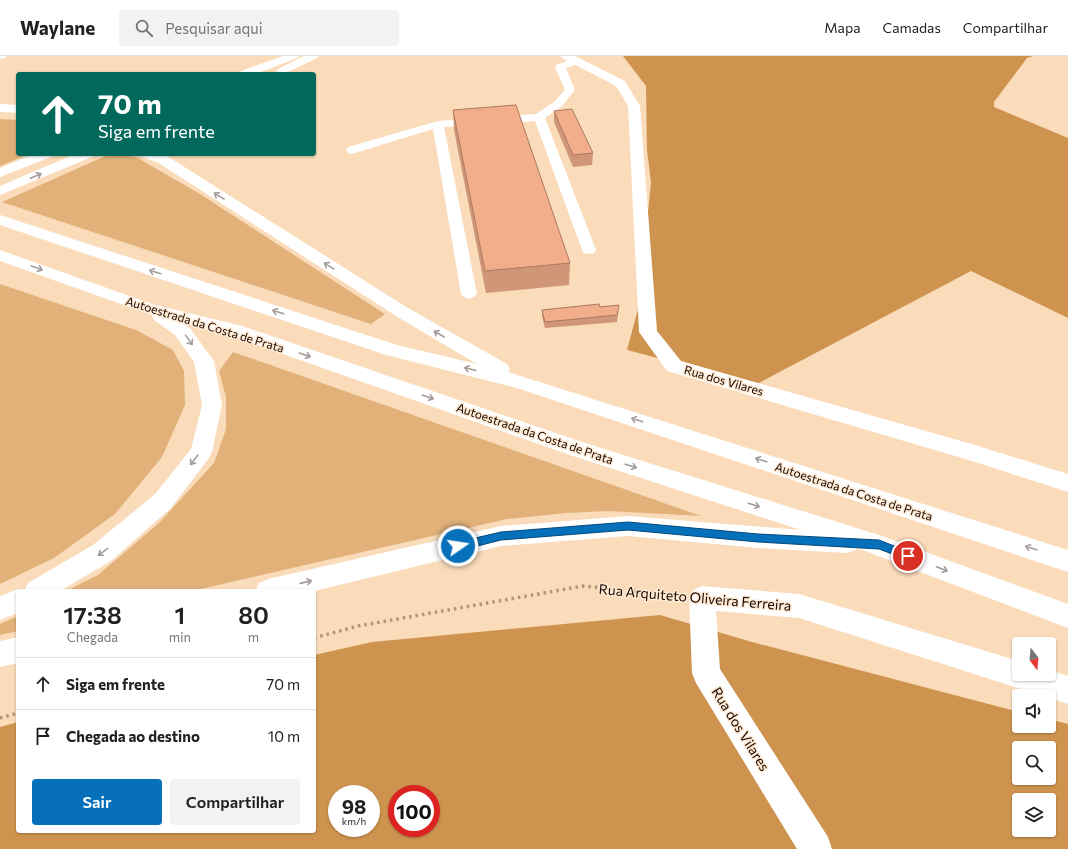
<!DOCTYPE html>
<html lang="pt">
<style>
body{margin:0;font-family:Commissioner,sans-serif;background:#f2f2f2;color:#202124;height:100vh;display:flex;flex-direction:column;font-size:15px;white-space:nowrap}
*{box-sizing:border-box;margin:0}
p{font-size:13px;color:#757577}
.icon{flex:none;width:22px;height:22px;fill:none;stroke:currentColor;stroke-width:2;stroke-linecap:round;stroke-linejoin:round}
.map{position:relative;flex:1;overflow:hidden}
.drawer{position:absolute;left:16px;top:533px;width:300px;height:244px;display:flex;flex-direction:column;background:#fff;border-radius:4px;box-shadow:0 1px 3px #0004}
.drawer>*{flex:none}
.top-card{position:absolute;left:16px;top:16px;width:300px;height:84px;border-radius:4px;box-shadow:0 1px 3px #0004;background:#00695c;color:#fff;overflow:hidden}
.needle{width:26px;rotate:164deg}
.controls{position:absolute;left:1012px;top:581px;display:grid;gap:8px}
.controls a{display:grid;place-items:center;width:44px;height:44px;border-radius:4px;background:#fff;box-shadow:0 1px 3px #0004;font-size:20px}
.speed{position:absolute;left:328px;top:729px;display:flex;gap:8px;font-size:20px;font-weight:700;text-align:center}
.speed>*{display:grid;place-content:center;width:52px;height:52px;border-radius:50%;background:#fff;box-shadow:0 1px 3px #0004;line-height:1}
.speed small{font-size:10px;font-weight:400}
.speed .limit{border:6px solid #d22;background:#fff;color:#111}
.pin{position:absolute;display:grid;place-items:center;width:34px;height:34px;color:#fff;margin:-17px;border:2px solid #fff;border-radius:50%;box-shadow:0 1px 4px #0007}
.me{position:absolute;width:44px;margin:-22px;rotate:77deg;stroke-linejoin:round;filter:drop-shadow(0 0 3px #0008)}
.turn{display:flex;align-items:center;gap:14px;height:84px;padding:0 16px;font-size:18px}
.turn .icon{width:52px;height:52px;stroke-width:2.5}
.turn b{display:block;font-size:28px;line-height:34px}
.eta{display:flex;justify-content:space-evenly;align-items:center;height:68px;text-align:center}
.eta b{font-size:24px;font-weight:600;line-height:28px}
.button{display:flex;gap:8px;margin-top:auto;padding:8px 16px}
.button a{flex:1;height:46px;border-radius:4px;background:#0670bb;color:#fff;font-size:16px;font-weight:600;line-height:46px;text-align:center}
.button a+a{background:#f2f2f2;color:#202124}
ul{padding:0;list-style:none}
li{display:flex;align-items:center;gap:12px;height:52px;padding:0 16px;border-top:1px solid #e0e0e0}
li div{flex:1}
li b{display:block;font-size:15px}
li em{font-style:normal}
header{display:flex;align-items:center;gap:24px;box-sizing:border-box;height:56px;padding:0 20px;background:#fff;border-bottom:1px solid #e0e0e0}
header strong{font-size:19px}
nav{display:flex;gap:22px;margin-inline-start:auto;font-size:14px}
.search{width:280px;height:36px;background:#f2f2f2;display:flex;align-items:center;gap:10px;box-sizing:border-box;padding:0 14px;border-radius:4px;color:#757577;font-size:15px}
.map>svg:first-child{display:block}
.green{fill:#e2b17a}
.forest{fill:#ce944f;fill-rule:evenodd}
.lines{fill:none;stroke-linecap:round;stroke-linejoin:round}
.path{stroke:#b0967d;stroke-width:3.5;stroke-dasharray:2.5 4;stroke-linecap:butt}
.lane{fill:#fff;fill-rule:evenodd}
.street{fill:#fff;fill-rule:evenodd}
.secondary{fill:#fff;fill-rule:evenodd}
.highway{fill:#fff;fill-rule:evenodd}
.wall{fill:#d09678}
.building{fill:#f2ae8b;stroke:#a97a61}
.oneway{stroke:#a39c99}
.route{fill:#0670bb;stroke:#04497a}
.labels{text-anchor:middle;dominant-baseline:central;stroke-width:3;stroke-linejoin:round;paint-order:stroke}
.street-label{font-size:12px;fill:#180700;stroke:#ffead4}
.near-street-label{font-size:14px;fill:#180700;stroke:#ffead4}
</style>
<header>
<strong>Waylane</strong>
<div class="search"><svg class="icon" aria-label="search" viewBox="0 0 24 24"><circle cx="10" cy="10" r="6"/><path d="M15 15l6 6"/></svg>Pesquisar aqui</div>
<nav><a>Mapa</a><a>Camadas</a><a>Compartilhar</a></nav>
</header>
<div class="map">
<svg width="1068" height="793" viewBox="0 0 1068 793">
<rect width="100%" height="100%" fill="#fadbba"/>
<path class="green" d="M0,63L18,64V98H29L0,110Z
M110,98L136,101L200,138L385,258L371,268L2,146Z
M0,228L136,274L173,294L184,315L185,349L162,401L115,458L54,502L0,528Z
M233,296L701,460L608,455L566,457L507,463L192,535H66L98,519L159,467L214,407L226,373V341L219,315Z
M18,560V575L0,579V568Z"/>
<path class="forest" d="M623,0H1033L1027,2L994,46V51L1068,82V262L971,215L757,328L627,294L638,253L651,127L647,94L646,30Z
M660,559L752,586L1019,656V670H1049V663L1068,668V793H0V671L18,666V775H314V599L372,586ZM1019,692H1049V722H1019ZM337,738H371V772H337ZM397,738H431V772H397ZM1019,744H1049V774H1019Z"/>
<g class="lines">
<path class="path" d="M314,582L358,570L583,530L672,539
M0,662L18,657"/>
<path class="lane" d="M576,2L580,3L581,5L580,7L566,12L575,34L562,50L545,62L596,194L594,197L589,198L584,197L582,194L535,65L444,71L477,238L474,241L469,243L464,241L461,238L433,73L352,98L348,97L346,94L348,91L438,65L536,58L554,46L565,34L555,11L556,9Z"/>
<path class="street" d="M0,0H7L5,2L0,3Z
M560,0H575L625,25L640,50L657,275L681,305L975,389L1068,418V436L972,405L667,315L639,276L628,50L616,30L562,2Z
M702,530L799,538L1019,605V618H1049V614L1068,620V648L1049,642V640H1043L799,562L716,555L720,613L828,781L832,793H797L696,627L692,617L689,542L693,534Z"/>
<path class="secondary" d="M283,0H299L297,2L256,18H239L241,15Z
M304,0H319L317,2L286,17L280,18L276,15L278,13Z
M34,98H53L51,101L0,121V112Z
M75,98H94L92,101L0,139V130Z"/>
<path class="highway" d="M0,48L18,49V57L0,56Z
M140,98H161L167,100L408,252L507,308L510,313L508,316L1068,494V516L517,332L386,299L0,169V159L397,289L477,308L396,260L157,106L142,101Z
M0,194L152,248L242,270L582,386L879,479L1068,548V572L857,492L856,494L847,497L758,492L628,480L501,490L314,535H255L259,527L268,523L501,470L628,460L801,474L567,398L229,279L183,267L189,271L214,305L222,349L212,396L209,402L171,452L111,505L60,535H24L28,527L93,489L155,438L191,393L202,349L194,306L175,279L154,264L152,259L0,205Z
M18,533L23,535H18V557L0,564V540Z
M18,581V607L0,611V585Z"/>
</g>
<path class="wall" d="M453,54L570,207L569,229L486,237L454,74Z
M554,55L593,97L592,109L573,111L554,66Z
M619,249L617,266L545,272L542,260V254L600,251Z"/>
<path class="building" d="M516,49L570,207L485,215L453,54Z
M572,53L593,97L573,99L554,55Z
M599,248L600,251L619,249L617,259L545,266L542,254Z"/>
<defs><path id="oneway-shaft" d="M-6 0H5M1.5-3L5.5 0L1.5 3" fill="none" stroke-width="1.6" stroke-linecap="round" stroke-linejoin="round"/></defs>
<g class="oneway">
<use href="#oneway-shaft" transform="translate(36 120) rotate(-23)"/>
<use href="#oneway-shaft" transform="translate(219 140) rotate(-148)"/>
<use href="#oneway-shaft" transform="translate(329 210) rotate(-148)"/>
<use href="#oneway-shaft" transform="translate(37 212) rotate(20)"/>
<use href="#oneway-shaft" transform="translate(155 216) rotate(-162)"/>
<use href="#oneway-shaft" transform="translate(278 256) rotate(-162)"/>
<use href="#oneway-shaft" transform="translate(439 278) rotate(-150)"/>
<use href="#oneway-shaft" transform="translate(189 284) rotate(55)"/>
<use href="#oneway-shaft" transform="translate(305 299) rotate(19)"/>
<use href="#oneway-shaft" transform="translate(470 313) rotate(-166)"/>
<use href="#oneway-shaft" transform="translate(428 341) rotate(19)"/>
<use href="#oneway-shaft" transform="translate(637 364) rotate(-162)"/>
<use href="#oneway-shaft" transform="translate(194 404) rotate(127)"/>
<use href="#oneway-shaft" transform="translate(761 404) rotate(-162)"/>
<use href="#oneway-shaft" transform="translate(631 410) rotate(18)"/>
<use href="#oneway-shaft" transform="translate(754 449) rotate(18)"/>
<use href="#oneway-shaft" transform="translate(1031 492) rotate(-162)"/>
<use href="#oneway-shaft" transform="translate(103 496) rotate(144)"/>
<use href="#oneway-shaft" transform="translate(942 513) rotate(21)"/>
<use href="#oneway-shaft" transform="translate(306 526) rotate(-13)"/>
</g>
<path class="route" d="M628,466L758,478L879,484L912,497L914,500L912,503L908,504L879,493L758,486L628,474L501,484L458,495L454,493L452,490L454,487L458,486L501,476Z"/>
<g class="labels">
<g class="street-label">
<text transform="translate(205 268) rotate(17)">Autoestrada da Costa de Prata</text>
<text transform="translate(724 324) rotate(16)">Rua dos Vilares</text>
<text transform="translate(535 377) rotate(19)">Autoestrada da Costa de Prata</text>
<text transform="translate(854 435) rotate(18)">Autoestrada da Costa de Prata</text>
</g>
<g class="near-street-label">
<text transform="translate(695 541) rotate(5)">Rua Arquiteto Oliveira Ferreira</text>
<text transform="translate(741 673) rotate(58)">Rua dos Vilares</text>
</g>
</g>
</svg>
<div class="controls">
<a><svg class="needle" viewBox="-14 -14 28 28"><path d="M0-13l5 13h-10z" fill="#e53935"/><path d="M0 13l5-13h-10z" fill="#757577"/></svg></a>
<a><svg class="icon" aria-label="sound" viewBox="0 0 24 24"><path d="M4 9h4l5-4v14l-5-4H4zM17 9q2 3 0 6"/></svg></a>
<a><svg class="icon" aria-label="search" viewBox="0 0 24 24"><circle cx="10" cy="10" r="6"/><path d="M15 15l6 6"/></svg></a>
<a><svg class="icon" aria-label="layers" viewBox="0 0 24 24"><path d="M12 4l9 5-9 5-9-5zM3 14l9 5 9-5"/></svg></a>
</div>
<div class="speed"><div>98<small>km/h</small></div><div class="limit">100</div></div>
<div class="pin" style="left:908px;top:500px;background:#d93025"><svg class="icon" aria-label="arrive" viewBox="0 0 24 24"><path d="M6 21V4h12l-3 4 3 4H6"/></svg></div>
<svg class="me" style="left:458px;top:490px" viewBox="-20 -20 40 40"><circle r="17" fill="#0670bb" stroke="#fff" stroke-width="3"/><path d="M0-11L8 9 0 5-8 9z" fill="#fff"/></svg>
<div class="top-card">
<div class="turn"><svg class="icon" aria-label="ahead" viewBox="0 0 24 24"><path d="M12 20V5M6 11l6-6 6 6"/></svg><div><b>70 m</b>Siga em frente</div></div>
</div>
<section class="drawer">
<div class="eta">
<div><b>17:38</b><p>Chegada</p></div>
<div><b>1</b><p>min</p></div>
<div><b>80</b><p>m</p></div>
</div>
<ul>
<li><svg class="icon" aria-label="ahead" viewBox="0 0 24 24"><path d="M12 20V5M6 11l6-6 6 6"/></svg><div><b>Siga em frente</b></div><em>70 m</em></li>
<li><svg class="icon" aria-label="arrive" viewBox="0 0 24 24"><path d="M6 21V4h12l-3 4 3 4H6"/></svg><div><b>Chegada ao destino</b></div><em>10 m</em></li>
</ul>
<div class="button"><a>Sair</a><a>Compartilhar</a></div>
</section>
</div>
